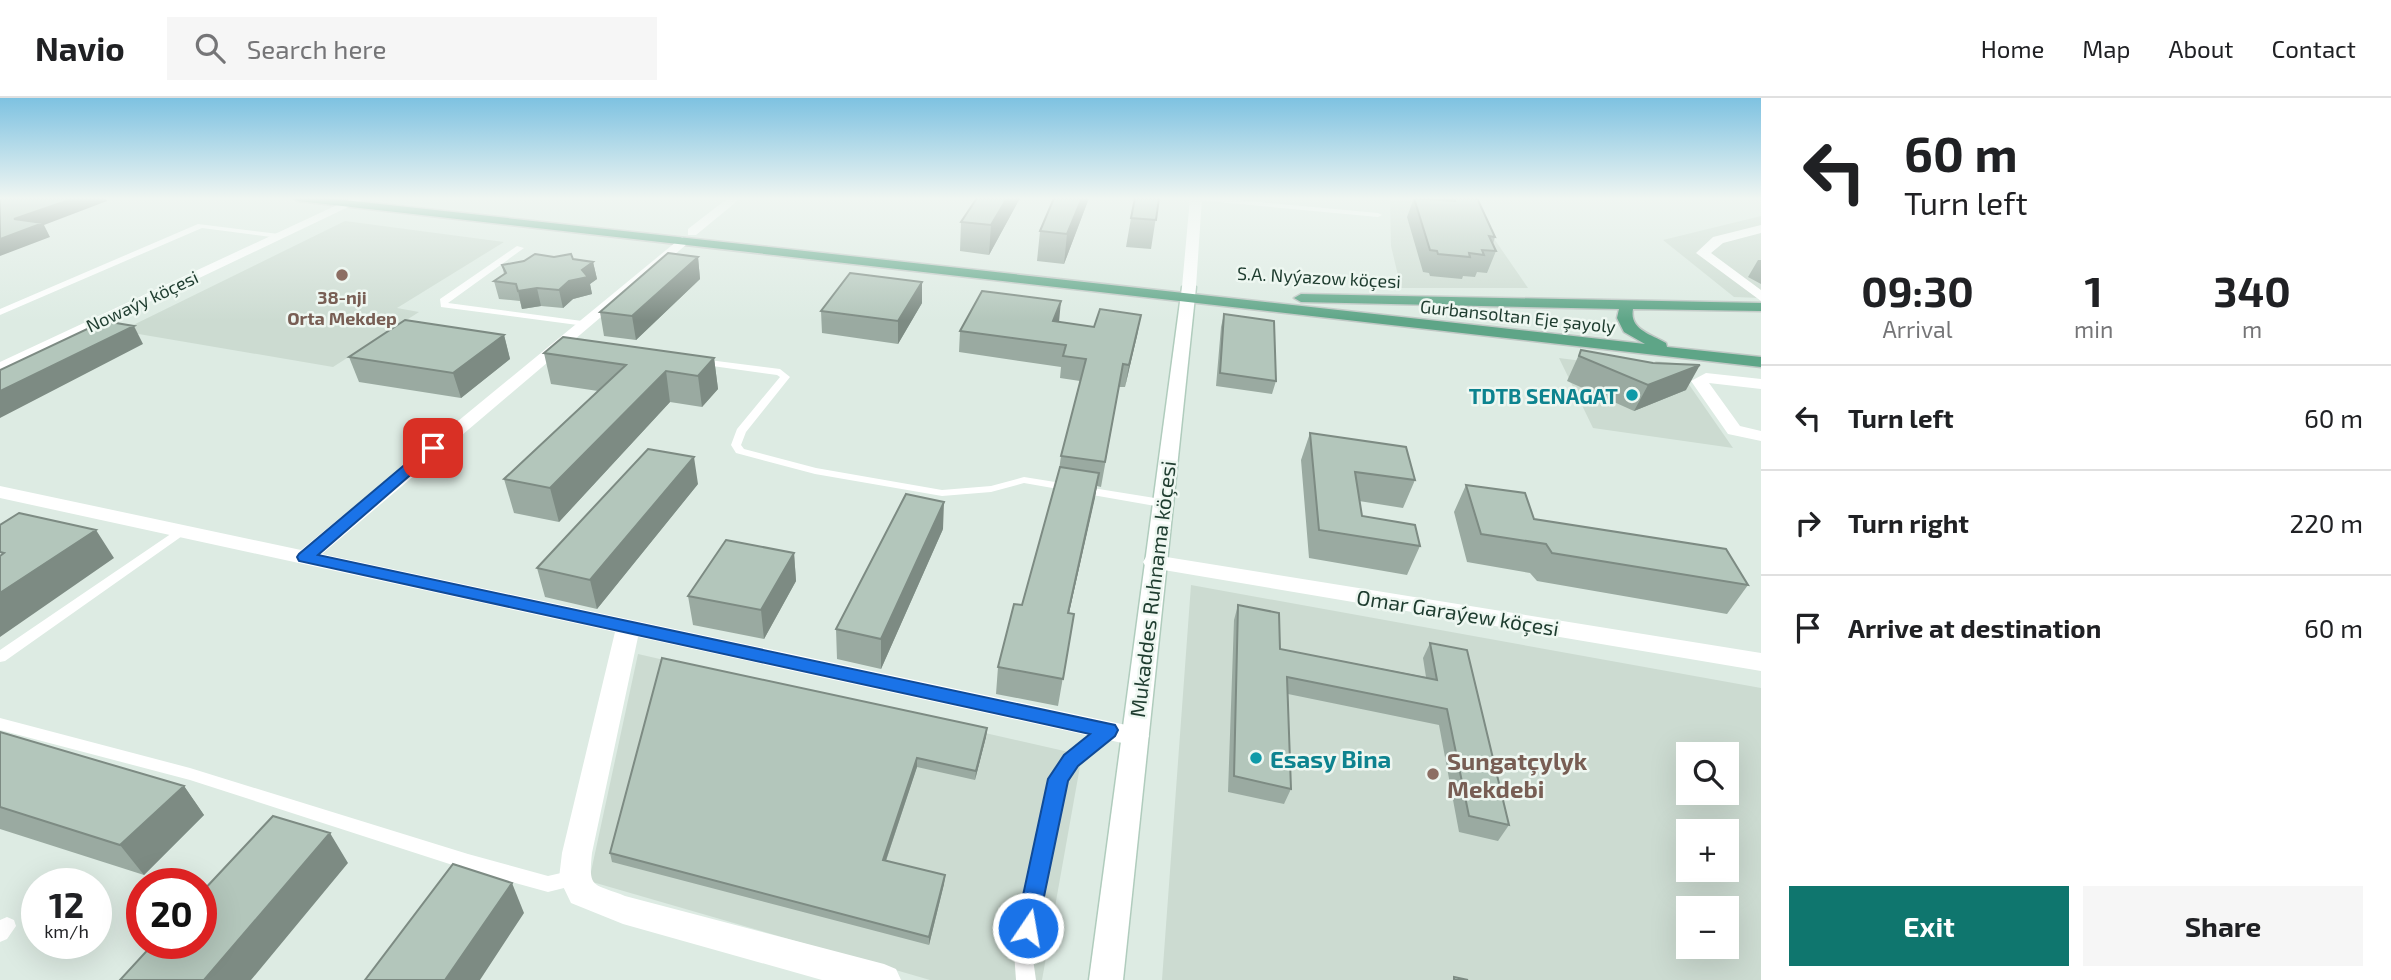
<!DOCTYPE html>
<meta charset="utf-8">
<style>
body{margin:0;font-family:"Exo 2",sans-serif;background:#f6f6f6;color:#202124;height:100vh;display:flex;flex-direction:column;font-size:26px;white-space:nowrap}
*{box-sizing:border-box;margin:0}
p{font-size:23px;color:#757577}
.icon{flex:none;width:38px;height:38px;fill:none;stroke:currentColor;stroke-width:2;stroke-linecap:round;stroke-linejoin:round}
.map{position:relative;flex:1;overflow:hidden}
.sheet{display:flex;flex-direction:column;background:#fff;width:630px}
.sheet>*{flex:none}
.top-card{background:#fff;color:#202124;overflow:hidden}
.buttons{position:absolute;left:1676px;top:644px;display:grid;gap:14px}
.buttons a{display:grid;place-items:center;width:63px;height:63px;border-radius:0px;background:#fff;box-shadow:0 7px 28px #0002;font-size:35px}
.speed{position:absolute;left:21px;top:770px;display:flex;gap:14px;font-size:35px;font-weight:700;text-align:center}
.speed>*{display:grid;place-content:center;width:91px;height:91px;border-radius:50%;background:#fff;box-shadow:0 7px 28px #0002;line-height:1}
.speed small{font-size:18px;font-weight:400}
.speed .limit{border:10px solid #d22;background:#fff;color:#111}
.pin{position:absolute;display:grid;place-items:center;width:60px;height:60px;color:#fff;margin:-30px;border-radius:14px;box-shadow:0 4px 10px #0006}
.me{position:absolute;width:77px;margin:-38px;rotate:12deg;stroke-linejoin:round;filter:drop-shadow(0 0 5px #0008)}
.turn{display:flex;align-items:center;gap:24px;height:147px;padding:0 28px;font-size:32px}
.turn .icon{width:91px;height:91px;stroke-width:2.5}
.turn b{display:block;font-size:49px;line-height:60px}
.eta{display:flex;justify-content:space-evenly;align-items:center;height:119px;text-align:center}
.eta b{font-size:42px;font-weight:700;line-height:49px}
.button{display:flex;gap:14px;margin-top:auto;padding:14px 28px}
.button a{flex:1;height:80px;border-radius:0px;background:#0f766e;color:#fff;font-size:28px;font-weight:700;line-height:80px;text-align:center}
.button a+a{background:#f6f6f6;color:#202124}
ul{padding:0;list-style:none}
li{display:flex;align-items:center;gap:21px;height:105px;padding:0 28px;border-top:2px solid #e0e0e0}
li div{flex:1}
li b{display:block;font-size:26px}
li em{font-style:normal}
header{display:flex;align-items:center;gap:42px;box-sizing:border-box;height:98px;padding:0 35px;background:#fff;border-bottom:2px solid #e0e0e0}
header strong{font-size:33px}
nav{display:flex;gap:38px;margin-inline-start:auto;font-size:24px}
.search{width:490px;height:63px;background:#f6f6f6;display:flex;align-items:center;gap:18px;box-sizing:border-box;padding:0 24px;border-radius:0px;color:#757577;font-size:26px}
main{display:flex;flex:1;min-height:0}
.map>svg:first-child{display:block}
.built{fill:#ccdbd1;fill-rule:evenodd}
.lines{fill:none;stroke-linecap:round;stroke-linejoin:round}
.secondary-casing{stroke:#b0ccbd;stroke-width:3}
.primary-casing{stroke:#c0c8c5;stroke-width:3}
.lane{fill:#fff;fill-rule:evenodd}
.street{fill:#fff;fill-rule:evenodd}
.secondary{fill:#fff;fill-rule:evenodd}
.primary{fill:#5ea587;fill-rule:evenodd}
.wall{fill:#9aaaa1}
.shaded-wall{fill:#7d8b83}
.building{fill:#b3c6bb;stroke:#7d8b83;stroke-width:2}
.route{fill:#1a73e8;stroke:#114b97;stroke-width:2}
.education-dot{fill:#8d6e63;stroke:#eef7f1;stroke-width:2.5}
.culture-dot{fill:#0f9aa8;stroke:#eef7f1;stroke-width:2.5}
.labels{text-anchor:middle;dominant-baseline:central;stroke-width:5;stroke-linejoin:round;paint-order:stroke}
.far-street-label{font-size:18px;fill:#1e3c2f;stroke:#eef7f1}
.far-education-label{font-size:18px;font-weight:bold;fill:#785e54;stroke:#eef7f1}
.culture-label{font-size:21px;font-weight:bold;fill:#0d838f;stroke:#eef7f1;text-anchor:end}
.street-label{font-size:21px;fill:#1e3c2f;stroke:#eef7f1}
.near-culture-label{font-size:24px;font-weight:bold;fill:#0d838f;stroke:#eef7f1;text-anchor:start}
.near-education-label{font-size:24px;font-weight:bold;fill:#785e54;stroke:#eef7f1;text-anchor:start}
</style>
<header>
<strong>Navio</strong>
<div class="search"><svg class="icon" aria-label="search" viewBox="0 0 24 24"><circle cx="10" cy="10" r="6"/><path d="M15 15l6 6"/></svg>Search here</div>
<nav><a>Home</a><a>Map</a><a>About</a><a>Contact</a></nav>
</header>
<main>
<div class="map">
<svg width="1761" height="882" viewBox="0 0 1761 882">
<rect width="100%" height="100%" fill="#ddebe3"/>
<path class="built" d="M1390,100H1466L1528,190H1401L1391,148Z
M1761,118V200L1734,199L1663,142Z
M345,123L504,144L397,210L419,214L333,269L121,233Z
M1559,260L1660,273L1655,263L1674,265L1733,350L1593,330Z
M1191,487L1761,590V882H1162ZM1689,656H1727V695H1689ZM1689,733H1727V772H1689ZM1689,810H1727V849H1689Z
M638,556L1082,657L1042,882H930L589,783Z"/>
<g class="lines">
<defs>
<path id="secondary" d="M1189,185L1196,189L1123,882H1089L1182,189Z"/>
<path id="primary" d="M292,100H326L1645,246L1624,234L1617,220L1619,211L1301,204L1294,200L1301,196L1761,205V213L1633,211C1629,231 1650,236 1666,245L1667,249L1761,259V269L298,103Z"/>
</defs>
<use href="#secondary" class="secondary-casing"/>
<use href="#primary" class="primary-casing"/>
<path class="lane" d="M1193,100H1214L1378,115L1382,117L1378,119L1196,102Z
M198,126L279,136L283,138L279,140L202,130L0,217V211Z
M517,148L524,150L448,205L582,223L586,226L585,228L441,209L440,201Z
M701,261L780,271L790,279L746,334L741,347L744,351L816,370L942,392L991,388L1024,379L1161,401L1167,405L1161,409L1024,385L991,394L942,398L815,376L736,355L731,347L737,331L780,279L777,277L698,266V262Z
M181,429L185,430L187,433L185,436L5,563L0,564V552Z
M0,620L190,670L468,756L548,778L574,772L580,774L583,780L580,786L548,794L468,772L190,682L0,632Z
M1108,626L1113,628L1116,632L1113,636L1077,667L1066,683L1032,854L1036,882H1016L1014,854L1050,681L1065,659L1103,628Z
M7,819L14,822L16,828L7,841L0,844V822Z"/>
<path class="street" d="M352,100H367L0,275V264Z
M728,100H741L696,137H688V131Z
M1190,100H1202L1196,189L1189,193L1182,189Z
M1761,127V135L1723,145L1711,155L1761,192V203L1696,155L1713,139Z
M682,139L688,143L687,146L322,456L1145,631L1149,638L1145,645L1136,648L638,539L592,755C588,792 593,785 625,798L884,866L896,871L901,882H822L623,826L571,805L559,780L562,755L615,534L0,400V388L301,452Z
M1706,275L1761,281V291L1709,285L1740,328L1761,333V343L1728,336L1691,283Z
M1154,457L1761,555V573L1146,469L1143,464L1146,459Z"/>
<use href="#secondary" class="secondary"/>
<use href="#primary" class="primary"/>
</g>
<path class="wall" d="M977,100H1020L989,157L960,153L961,124Z
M1089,100L1064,166L1037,163L1040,133Z
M1159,100L1151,151L1126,149L1131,120Z
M1414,100L1440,102L1439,100H1477L1495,139L1493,146L1496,153L1487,175L1477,174L1475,179L1463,178L1462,181L1430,178L1429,175L1423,174L1407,119Z
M698,159L700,181L636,242L604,238L600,214Z
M573,161L593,164L597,181L590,186L592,196L573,201L563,210L541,208L522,211L520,203L499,201L494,183L504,176L502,167Z
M1758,162H1761V186L1748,179Z
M922,184V205L898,246L822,235L821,213Z
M1224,216L1276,283L1272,296L1216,288L1221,229Z
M1141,217L1125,289H1119L1101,389L1097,388L1069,515L1074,516L1058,608L996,596L998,569L1022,507L1059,372L1061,358L1080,283L1060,280L1061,269L959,254L960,233L1059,224L1094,229Z
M504,237L510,261L461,300L359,284L349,259Z
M1581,252L1686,292L1634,313L1567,283Z
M544,255L714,260L718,291L702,309L670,304L559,424L514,415L504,381L598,293L551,286Z
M1310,335L1415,382L1403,410L1359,403L1362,418L1420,448L1407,477L1309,460L1301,362Z
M698,386L597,511L545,499L537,470Z
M1466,387L1534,421L1748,487L1727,516L1537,483L1530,475L1467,464L1454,414Z
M943,431L881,571L837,561L836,531Z
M794,455L796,483L764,541L693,527L688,498Z
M1238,507L1280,551L1426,579L1423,560L1430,545L1509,727L1498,743L1459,734L1439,627L1288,596L1291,691L1284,706L1228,694L1234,522Z
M987,630L986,639L975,682L917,669L886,763L945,777L944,786L929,847L612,764L610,755Z
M0,634L184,688L204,717L144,777L0,731Z"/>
<path class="shaded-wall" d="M75,100H105L107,103L44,127L50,139L0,158V141L14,121Z
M1007,100H1020L989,157L991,127Z
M1082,100H1089L1064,166L1067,136Z
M698,159L700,181L636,242L632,218Z
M593,164L597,181L590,186L592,196L573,201L563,210L559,192Z
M922,184V205L898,246V223Z
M537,190L541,208L522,211L518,193Z
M1061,203L1059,224L1053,223Z
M1141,217L1137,238L1125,289L1129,267Z
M134,228L143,246L0,320V293Z
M504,237L510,261L461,300L453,275Z
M714,260L718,291L702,309L698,278Z
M1700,267L1686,292L1634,313L1648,287Z
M666,273L670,304L559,424L550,390Z
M694,359L698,386L597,511L590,482Z
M1099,375L1095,400L1063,541L1068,515Z
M944,404L943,431L881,571V541Z
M96,432L114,460L0,539V495Z
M794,455L796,483L764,541L761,512Z
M987,630L986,639L975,682L976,673Z
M917,660V669L883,771V762Z
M184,688L204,717L144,777L120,747Z
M330,735L348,765L251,882H204Z
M945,777L944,786L929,847V839Z
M512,785L524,815L480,882H445Z"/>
<path class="building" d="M0,100H75L14,121L43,125L0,141Z
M977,100H1007L991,127L961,124Z
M1054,100H1082L1067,136L1040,133Z
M1135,100H1159L1156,122L1131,120Z
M1414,100L1455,103L1454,100H1477L1495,139L1489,138L1496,153L1482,152L1484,157L1469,155L1470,159L1438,156L1437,153L1430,152Z
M668,155L698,159L632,218L600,214Z
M535,156L554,159L571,156L573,161L593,164L582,172L588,179L569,183L559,192L537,190L518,193L516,186L494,183L506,175L502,167L524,163Z
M850,175L922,184L898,223L821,213Z
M982,193L1061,203L1053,223L1094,229L1100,211L1141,217L1129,267L1123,266L1105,364L1061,358L1086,261L1063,258L1066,247L960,233Z
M1224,216L1274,223L1276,283L1220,275Z
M405,222L504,237L453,275L349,259Z
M104,223L134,228L0,293V272Z
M563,239L714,260L698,278L666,273L550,390L504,381L626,267L544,255Z
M1581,252L1653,265L1700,267L1648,287L1579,258Z
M1310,335L1406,349L1415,382L1355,374L1362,418L1415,427L1420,448L1319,432Z
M648,351L694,359L590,482L537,470Z
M1060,369L1099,375L1068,515L1074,516L1063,581L998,569L1014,506L1022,507Z
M1466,387L1525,395L1534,421L1726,451L1748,487L1552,455L1546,446L1481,436Z
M906,396L944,404L881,541L836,531Z
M19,415L96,432L0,495V458L4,455L0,454V427Z
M726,442L794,455L761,512L688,498Z
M1238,507L1279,515L1280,551L1437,582L1430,545L1467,552L1509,727L1469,718L1447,611L1287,579L1291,691L1234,678Z
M662,560L987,630L976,673L917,660L883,762L945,777L929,839L610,755Z
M0,634L184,688L120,747L0,709Z
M273,718L330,735L204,882H120L154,845H201V795Z
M453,766L512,785L445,882H365Z
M1454,879L1468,882H1454Z"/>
<linearGradient id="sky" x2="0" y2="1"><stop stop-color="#7ec2e1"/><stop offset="0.45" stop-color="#f0f6f2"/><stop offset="1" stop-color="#f0f6f2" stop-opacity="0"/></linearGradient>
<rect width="1761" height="223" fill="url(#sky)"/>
<path class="route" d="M433,345L440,350L438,353L318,457L1115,627L1118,632L1115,638L1078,668L1068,683L1036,837L1028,841L1019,837L1016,830L1048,681L1064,657L1090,636L299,463L297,459L299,456L428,347Z"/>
<g class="education-dot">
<circle cx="342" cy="177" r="7"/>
<circle cx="1433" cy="676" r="7"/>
</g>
<g class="culture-dot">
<circle cx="1632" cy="297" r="7"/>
<circle cx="1256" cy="660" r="7"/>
</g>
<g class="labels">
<g class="far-street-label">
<text transform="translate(1319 179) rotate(3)">S.A. Nyýazow köçesi</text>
<text transform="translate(142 203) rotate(-25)">Nowaýy köçesi</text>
<text transform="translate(1518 218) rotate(6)">Gurbansoltan Eje şayoly</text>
</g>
<g class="far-education-label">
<text x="342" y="199">38-nji<tspan x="342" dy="21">Orta Mekdep</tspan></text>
</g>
<g class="culture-label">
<text x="1618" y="297">TDTB SENAGAT</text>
</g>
<g class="street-label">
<text transform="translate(1152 491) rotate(-83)">Mukaddes Ruhnama köçesi</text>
<text transform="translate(1458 514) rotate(9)">Omar Garaýew köçesi</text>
</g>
<g class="near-culture-label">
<text x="1270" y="660">Esasy Bina</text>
</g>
<g class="near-education-label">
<text x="1447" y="662">Sungatçylyk<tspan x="1447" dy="28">Mekdebi</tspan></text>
</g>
</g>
</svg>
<div class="buttons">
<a><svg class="icon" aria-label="search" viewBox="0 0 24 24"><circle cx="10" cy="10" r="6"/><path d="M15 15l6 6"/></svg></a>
<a>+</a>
<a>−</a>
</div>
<div class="speed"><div>12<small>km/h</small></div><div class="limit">20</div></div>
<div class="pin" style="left:433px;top:350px;background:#d93025"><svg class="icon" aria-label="arrive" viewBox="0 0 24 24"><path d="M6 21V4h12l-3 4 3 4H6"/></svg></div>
<svg class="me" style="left:1028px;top:830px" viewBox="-20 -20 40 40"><circle r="17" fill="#1a73e8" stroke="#fff" stroke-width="3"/><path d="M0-11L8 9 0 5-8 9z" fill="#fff"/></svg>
</div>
<section class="sheet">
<div class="top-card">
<div class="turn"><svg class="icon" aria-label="left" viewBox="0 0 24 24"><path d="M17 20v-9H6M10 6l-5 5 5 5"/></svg><div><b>60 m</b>Turn left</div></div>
</div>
<div class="eta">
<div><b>09:30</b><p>Arrival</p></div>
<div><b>1</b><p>min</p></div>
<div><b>340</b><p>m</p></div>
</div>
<ul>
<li><svg class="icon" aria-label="left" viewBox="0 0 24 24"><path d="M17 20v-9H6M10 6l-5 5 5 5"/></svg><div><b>Turn left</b></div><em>60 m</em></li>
<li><svg class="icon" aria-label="right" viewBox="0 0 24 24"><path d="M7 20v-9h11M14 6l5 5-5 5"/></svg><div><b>Turn right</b></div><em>220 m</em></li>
<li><svg class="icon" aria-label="arrive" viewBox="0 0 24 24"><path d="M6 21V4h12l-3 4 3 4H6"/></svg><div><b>Arrive at destination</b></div><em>60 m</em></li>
</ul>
<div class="button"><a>Exit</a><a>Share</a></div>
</section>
</main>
